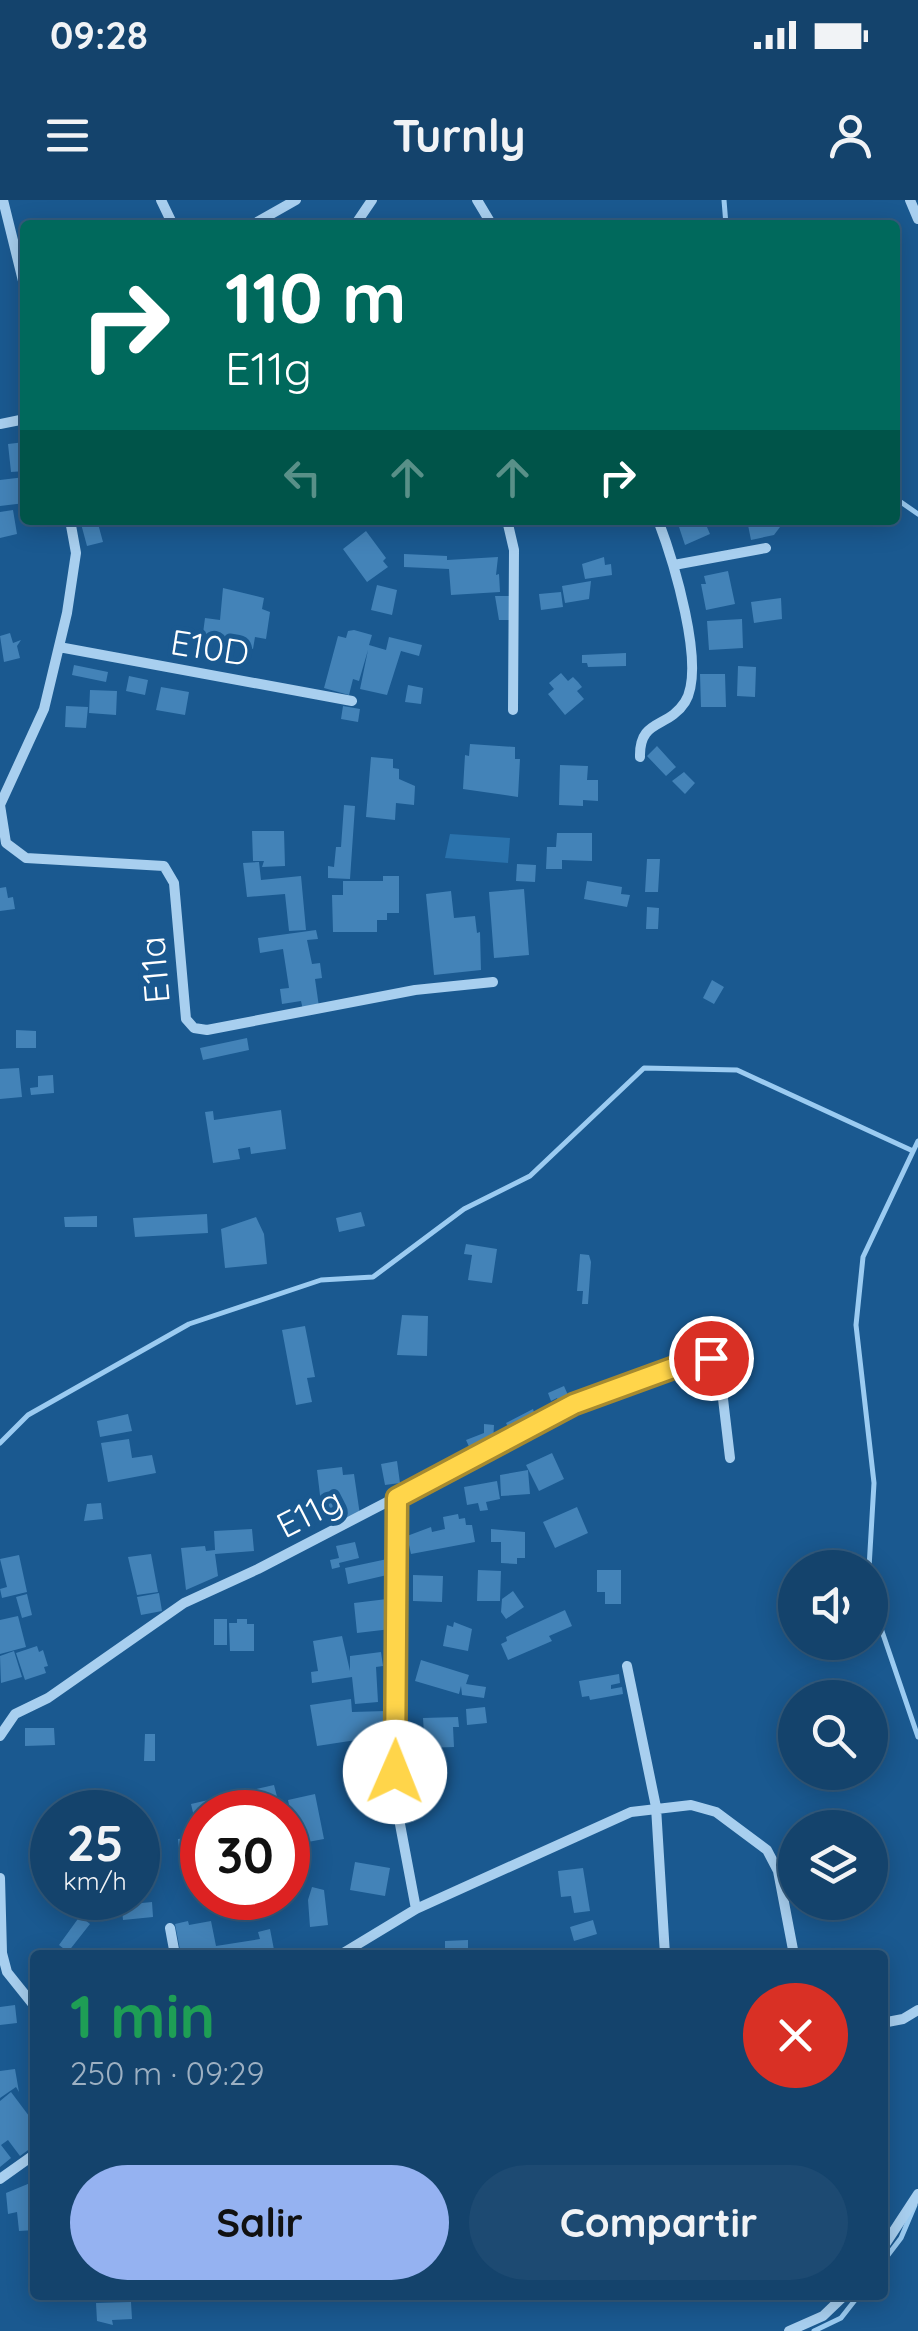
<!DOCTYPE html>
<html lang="es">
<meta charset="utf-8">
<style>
body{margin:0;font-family:Quicksand,sans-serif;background:#1d4a72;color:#f1f3f6;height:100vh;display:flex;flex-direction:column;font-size:38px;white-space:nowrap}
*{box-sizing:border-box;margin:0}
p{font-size:32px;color:#9db0c2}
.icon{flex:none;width:55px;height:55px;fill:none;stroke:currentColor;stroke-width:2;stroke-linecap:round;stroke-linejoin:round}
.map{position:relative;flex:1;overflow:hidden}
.side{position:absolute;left:30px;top:1750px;width:858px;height:350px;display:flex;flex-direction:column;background:#14436c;border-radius:10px;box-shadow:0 5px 25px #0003,0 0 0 2px #335c7f}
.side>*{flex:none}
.guide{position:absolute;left:20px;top:20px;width:880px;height:305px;border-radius:10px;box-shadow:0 5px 25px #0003,0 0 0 2px #335c7f;background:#00695c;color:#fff;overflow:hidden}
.buttons{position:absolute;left:778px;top:1350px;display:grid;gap:20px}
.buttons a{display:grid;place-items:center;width:110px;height:110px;border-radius:50%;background:#14436c;box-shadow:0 5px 25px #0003,0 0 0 2px #335c7f;font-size:50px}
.speed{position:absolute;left:30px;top:1590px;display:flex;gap:20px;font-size:50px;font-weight:700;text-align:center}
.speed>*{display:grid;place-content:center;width:130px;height:130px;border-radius:50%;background:#14436c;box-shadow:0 5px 25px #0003,0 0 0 2px #335c7f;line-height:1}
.speed small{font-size:25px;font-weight:400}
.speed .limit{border:15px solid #d22;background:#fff;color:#111}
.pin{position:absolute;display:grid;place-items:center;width:85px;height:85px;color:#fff;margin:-42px;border:5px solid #fff;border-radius:50%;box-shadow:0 2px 10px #0007}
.me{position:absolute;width:110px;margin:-55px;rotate:1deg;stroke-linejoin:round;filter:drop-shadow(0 0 8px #0008)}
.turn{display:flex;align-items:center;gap:35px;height:210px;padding:0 40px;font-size:45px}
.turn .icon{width:130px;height:130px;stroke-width:2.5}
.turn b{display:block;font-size:70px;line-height:85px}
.lanes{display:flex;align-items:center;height:95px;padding:0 40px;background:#0003;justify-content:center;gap:50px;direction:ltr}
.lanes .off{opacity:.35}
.round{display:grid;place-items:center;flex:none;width:105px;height:105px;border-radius:52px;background:#1d4a72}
.head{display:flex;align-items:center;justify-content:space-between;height:170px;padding:0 40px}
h1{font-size:60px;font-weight:700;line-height:75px;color:#1e9e55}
.cta{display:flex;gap:20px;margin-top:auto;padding:20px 40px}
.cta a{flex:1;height:115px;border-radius:60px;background:#95b2f1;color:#111;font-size:40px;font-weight:700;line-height:115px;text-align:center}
.cta a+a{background:#1d4a72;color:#f1f3f6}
.status{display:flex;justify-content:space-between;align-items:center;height:70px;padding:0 50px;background:#14436c;direction:ltr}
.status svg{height:28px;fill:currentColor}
header{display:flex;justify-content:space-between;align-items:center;height:130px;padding:0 40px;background:#14436c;font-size:45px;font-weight:700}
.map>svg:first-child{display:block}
.green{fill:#2a72ac}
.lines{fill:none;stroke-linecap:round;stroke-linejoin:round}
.stream{stroke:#9bcbf1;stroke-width:5}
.building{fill:#4383b8}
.minor{stroke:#a8cfef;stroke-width:10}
.route-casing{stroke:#a68a30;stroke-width:25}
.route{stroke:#ffd54a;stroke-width:18}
.labels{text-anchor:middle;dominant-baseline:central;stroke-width:10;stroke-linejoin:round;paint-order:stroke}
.street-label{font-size:35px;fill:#fff;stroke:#1a5990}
</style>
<div class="status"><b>09:28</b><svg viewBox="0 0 49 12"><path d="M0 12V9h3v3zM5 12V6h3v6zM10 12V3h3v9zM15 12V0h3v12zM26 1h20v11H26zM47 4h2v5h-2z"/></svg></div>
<header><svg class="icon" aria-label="menu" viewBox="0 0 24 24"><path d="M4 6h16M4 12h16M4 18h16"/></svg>Turnly<svg class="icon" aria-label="person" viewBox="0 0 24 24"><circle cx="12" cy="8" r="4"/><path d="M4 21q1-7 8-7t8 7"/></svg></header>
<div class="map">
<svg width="918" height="2131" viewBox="0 0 918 2131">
<rect width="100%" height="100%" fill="#1a5990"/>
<path class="green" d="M450,634L510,638L508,663L445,658Z"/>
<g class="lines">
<path class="stream" d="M724,0L726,25
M895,298L918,314
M0,1243L28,1215L189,1124L321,1080L373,1077L464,1009L530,976L644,868L737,870L913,951
M869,1368L874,1283L856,1125L863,1057L918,941
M870,1396L918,1537
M882,2063L901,2038L915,2005
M814,2131L841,2118L859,2095"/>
</g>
<path class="building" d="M25,242V271L11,272L8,244Z
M25,277V303L0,306V280Z
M13,310L17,334L0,338V312Z
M80,320H97L103,342L87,346Z
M687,320H704L710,334L685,345L678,324Z
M747,320H777L780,327L774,335L751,340Z
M366,331L386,358L383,361L388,367L367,382L343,349Z
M404,354L447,356V360L498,357L496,375L499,374L500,392L451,395L449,369L404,367Z
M604,357L605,365L611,364L612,375L585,379L582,364Z
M728,371L735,404L706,410L701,384H706L704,376Z
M591,381L589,399L565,403L562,386Z
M377,385L397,390L392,415L371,410Z
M223,388L264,398L262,409L270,412L266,439L255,437L253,449L202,441L205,418L220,420Z
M561,392L563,407L541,410L539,394Z
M495,396H509L511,420H499Z
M781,398L782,419L754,423L751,402Z
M742,419L743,448L709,450L707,421Z
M354,430L372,435L369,445L386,450L389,437L422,445L419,456L401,451L387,495L360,489L368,450L359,481L353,479L349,495L324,488L338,436L346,438L348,431Z
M10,433L13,443L21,440L17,446L20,458L4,462L0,436Z
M626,453V466L588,467L587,463H582V455Z
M74,465L108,472L106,482L72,475Z
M738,466L756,467L755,497L737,496Z
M561,473L568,481L573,477L578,482L582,487L577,491L584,499L565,515L548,494L554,489L549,483Z
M700,474H725L726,507H701Z
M129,476L148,480L145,495L126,491Z
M408,485L423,488L421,504L405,502Z
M161,487L189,492L185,515L156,510Z
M90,490L117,491L116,515L89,513Z
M66,506L88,507L86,528L65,527Z
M343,506L360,509L358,522L341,519Z
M470,544L515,547V559H520L518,597L463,589L465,555L469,556Z
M657,546L676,567L666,576L647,556Z
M371,557L393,559V568L399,569V579L415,586L414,605L396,603L395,620L366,617Z
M560,565L588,566L587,580H598V601L583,600V606L559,605Z
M684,572L695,583L685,594L672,581Z
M344,605L355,606L350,679L328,678V666L334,667L336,647H341Z
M252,631H284L285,666L262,667L264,661H253Z
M557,633H592V661L562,660V669H546L547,647H556Z
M647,659H660L658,692H645Z
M259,662L261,680L301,676L306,730L289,731L285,694L247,697L243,663Z
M517,664L536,665L535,682L516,681Z
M383,676H399V713H387V720H377V732H333L332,695H343V681H383Z
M587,681L622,687L621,694L630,695L627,707L584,699Z
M6,687L8,698L13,697L15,709L0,711V688Z
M524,689L529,755L494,758L489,692Z
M451,691L454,718L475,716L477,733L480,732L481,770L434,775L426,694Z
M647,707L659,708L658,729H646Z
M316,730L318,739L307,740L312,764L320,763L322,778L315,779L319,807L303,810L301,801L282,804L280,789L289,788L283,749L260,753L258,738Z
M712,780L724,787L714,804L703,798Z
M16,830L36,831V848H16Z
M247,838L249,850L203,860L200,848Z
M19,868L22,897L0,899V869Z
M53,875L54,893L31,895L30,888L38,887V876Z
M281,910L286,949L251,954L250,947L238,949L240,959L213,963L205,912L213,911L214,920Z
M361,1012L365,1026L339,1032L336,1018Z
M207,1014L208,1033L135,1037L133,1018Z
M97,1016V1027H65L64,1017Z
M256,1017L264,1034L267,1064L225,1068L221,1029Z
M466,1044L497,1049L492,1083L468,1080L472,1055L464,1054Z
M580,1054L589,1055L591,1062L588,1104H582L583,1091H577Z
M402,1115L428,1116L427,1156L397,1155Z
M305,1126L315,1177L307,1178L312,1202L296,1205L282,1130Z
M564,1186L571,1202L561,1207L557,1198L551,1201L548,1193Z
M542,1208L547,1218L513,1236L506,1223L533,1209L534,1212Z
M128,1214L132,1231L100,1237L97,1221Z
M484,1224L494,1225L493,1243L472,1253L466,1240L484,1233Z
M129,1239L132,1258L152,1255L156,1273L108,1282L101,1243Z
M552,1253L564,1279L539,1291L526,1265Z
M397,1261L400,1283L385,1285L381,1264Z
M342,1267L343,1275L354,1274L360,1315L333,1324L332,1319L323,1320L317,1270Z
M528,1270L530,1294L501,1296L500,1275Z
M497,1281L500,1299L486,1302L488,1310L480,1311L478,1303L467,1305L464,1287Z
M101,1303L103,1319L84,1321L87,1304Z
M577,1307L588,1333L555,1348L543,1322Z
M458,1314L459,1319L465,1318L466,1325H472L475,1342L411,1354L407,1336L431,1327L432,1332L445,1329L443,1317Z
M252,1329L254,1351L215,1354L218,1376L186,1390L181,1348L205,1346L206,1351L215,1350L214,1331Z
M491,1329L525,1332V1358H517V1364L501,1363V1342H491Z
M355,1342L359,1358L339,1363L340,1367L332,1369L330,1360L339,1358L336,1346Z
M151,1354L158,1392L137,1395L128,1357Z
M19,1355L27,1392L2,1398L0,1389L7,1387L0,1359Z
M392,1358L396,1373L348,1384L345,1368Z
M478,1370L501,1371L500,1401H477Z
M597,1370H621V1404H605V1392H597Z
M413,1375L443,1376L442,1402L413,1401Z
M513,1391L524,1407L506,1419L501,1412L502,1399Z
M159,1393L162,1411L141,1415L137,1397Z
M27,1394L32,1415L22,1418L16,1397Z
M387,1399L391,1429L357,1433L354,1403Z
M565,1410L572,1426L549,1436L552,1441L508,1460L501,1444L507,1441L506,1437Z
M18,1416L26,1447L0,1454V1420Z
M214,1419H227V1445H214Z
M237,1419H247V1424H254V1451H230L229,1423H237Z
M454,1422L472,1429L468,1451L443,1446L447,1425L453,1427Z
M342,1436L350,1471V1456L381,1452L383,1466L376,1467L378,1502L355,1504L352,1477L312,1483L311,1472L318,1471L313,1441Z
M37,1446L39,1452L43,1450L48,1466L44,1467L46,1473L25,1480L16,1453Z
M14,1451L22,1477L1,1483L0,1456Z
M421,1460L469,1475L466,1484L486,1487L484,1498L462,1495L461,1486L459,1494L415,1481Z
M619,1474L620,1483L611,1485V1489L622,1487L623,1494L590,1500L589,1496L582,1497L579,1481Z
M351,1499L352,1512L386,1511L389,1535L317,1546L310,1505Z
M485,1507L487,1523L467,1525L466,1509Z
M458,1517L459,1527H453L454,1547L425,1548L423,1518Z
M25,1528H54L55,1545L25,1546Z
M145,1534H155V1561H144Z
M274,1585L281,1612H202L201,1647L191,1604Z
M315,1594L324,1639L297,1644L288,1600Z
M196,1637L198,1655L180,1658L178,1639Z
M355,1662L390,1668L385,1696L350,1690Z
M583,1668L590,1711L574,1713L571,1696L561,1697L558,1671Z
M312,1687L324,1690L328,1725L310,1727L308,1700Z
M131,1698L132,1704L152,1702L153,1717L123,1720L121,1699Z
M80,1716L90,1724L68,1752L59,1745Z
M593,1720L597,1734L574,1741L570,1727Z
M188,1721L189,1725L211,1721L216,1746L260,1739L258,1732L270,1729L275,1755H181L175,1724Z
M468,1740V1755H445V1741Z
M15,1805L17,1823L0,1825V1807Z
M15,1869L19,1892L16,1887L0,1898V1871Z
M11,1892L35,1924V1945L20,1956L8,1940L1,1945L11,1958L0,1967V1901Z
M35,1981V2030L19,2031L17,2012L8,2014L6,1993Z
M131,2102L132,2119L112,2120L113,2125L97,2121L96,2103Z"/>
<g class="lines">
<path class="minor" d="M3,0L25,89
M161,0L173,25
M477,0L492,25
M910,0L918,19
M252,25L296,0
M355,25L372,0
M0,224L25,219
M70,320L76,353L67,413L44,509L0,605L6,643L26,658L164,666L174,683L186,819L194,828L207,830L415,790L493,782
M507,320L514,350L513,510
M674,365L766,348
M59,447L352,501
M640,557C639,518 668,529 685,502C707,467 672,357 658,320
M397,1298L396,1603L416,1709
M627,1466L656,1607L665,1755
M0,1536L15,1514L48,1498L184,1403L258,1369L574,1205L692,1161L711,1158L719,1165L730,1258
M0,1678L2,1753L7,1772L35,1807
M170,1728L175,1755
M340,1755L416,1709L631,1612L691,1605L716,1612L767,1650L778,1671L794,1755
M882,1823L903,1819L918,1810
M0,1979L35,1954
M882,2049L918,1994
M789,2131L823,2116L845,2095"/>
</g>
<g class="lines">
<defs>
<path id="route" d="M395,1572L397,1298L574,1204L692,1161L711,1158"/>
</defs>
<use href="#route" class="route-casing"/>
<use href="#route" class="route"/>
</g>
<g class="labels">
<g class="street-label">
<text transform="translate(210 447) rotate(9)">E10D</text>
<text transform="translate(154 770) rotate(-95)">E11a</text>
<text transform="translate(309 1312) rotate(-27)">E11g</text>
</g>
</g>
</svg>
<div class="buttons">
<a><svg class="icon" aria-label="sound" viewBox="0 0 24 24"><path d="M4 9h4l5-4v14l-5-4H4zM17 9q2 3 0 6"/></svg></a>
<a><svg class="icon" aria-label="search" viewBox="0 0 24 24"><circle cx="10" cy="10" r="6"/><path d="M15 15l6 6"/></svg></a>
<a><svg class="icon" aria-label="layers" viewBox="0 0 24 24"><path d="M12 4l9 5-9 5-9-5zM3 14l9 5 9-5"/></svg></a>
</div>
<div class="speed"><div>25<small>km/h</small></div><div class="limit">30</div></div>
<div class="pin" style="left:711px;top:1158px;background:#d93025"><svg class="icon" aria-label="arrive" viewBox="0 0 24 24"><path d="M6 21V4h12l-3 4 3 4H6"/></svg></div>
<svg class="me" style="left:395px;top:1572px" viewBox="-20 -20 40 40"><circle r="19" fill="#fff"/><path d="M0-13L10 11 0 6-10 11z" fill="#ffd54a"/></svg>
<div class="guide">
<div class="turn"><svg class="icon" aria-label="right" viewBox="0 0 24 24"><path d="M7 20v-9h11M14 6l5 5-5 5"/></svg><div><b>110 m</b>E11g</div></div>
<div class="lanes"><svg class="icon off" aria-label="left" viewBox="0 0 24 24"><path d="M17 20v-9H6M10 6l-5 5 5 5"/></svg><svg class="icon off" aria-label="ahead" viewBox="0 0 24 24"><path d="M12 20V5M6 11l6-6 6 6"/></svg><svg class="icon off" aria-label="ahead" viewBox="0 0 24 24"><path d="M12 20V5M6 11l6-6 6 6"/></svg><svg class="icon" aria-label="right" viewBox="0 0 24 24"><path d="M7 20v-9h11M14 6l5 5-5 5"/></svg></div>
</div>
<section class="side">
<div class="head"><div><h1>1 min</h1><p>250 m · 09:29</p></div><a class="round" style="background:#d93025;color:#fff"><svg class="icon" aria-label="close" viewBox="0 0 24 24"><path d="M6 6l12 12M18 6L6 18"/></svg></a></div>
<div class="cta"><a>Salir</a><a>Compartir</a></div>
</section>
</div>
